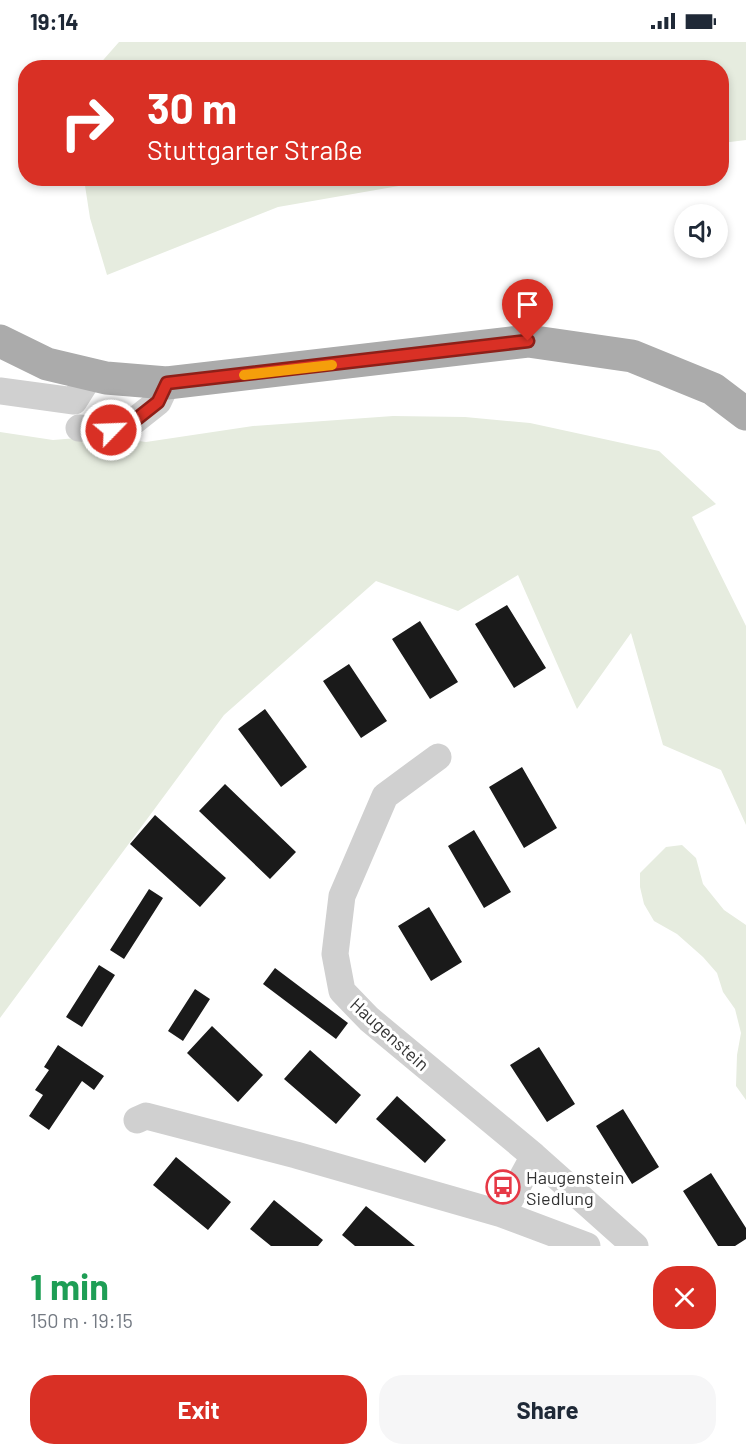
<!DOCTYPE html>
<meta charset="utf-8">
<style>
body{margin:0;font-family:Barlow,sans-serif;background:#f6f6f7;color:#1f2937;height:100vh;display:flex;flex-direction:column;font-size:22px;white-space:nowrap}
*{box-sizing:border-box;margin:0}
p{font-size:20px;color:#747a83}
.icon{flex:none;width:33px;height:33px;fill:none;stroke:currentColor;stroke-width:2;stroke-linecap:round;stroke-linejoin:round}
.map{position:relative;height:1204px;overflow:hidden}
.panel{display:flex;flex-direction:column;background:#fff;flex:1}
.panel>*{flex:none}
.hud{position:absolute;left:18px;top:18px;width:711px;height:126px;border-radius:24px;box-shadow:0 3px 9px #0003;background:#d93025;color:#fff;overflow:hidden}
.fabs{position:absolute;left:674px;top:162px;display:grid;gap:12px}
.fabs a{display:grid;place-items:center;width:54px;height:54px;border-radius:50%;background:#fff;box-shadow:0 3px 9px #0003;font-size:30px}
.pin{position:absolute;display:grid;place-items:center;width:51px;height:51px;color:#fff;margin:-62px -26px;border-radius:50% 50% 50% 0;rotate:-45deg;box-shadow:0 0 6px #0007}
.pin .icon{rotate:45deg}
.me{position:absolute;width:66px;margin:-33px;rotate:66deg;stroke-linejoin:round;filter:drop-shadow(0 0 4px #0008)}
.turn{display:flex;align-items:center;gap:21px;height:126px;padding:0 30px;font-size:27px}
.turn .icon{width:78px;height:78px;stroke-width:2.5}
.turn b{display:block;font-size:42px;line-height:51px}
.round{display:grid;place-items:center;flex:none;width:63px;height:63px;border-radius:24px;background:#f6f6f7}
.overview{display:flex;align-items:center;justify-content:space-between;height:102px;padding:0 30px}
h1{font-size:36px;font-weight:700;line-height:45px;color:#1e9e55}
.action{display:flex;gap:12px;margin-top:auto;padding:12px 30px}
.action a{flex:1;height:69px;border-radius:24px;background:#d93025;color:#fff;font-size:24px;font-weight:700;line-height:69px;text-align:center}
.action a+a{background:#f6f6f7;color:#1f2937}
.status{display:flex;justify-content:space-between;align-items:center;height:42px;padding:0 30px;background:#fff;direction:ltr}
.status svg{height:16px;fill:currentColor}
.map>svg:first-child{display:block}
.green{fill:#e6ecdf}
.building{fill:#1a1a1a}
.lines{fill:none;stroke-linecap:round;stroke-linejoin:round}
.minor{stroke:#d0d0d0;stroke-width:27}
.major{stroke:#ababab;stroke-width:33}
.route-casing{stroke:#8d1f18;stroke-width:15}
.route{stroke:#d93025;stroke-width:10}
.slow{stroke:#f59e0b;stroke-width:10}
.labels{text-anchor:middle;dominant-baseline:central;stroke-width:6;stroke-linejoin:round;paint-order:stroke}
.street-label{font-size:18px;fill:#333;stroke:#fff}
.poi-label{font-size:18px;fill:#333;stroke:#fff;text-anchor:start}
</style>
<div class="status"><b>19:14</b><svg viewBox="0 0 49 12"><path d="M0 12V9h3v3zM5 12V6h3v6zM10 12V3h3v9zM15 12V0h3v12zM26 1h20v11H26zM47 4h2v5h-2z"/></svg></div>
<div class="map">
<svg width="746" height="1204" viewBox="0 0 746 1204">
<rect width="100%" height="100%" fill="#fff"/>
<path class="green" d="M119,0H746V98L722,101V26L97,25Z
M84,137V136L439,137L278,165L107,233L90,176Z
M393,374L465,375L530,381L659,409L716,462L692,475L746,584V783L721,728L663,703L631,591L577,667L518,533L458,569L376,539L224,673L0,976V390L53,398L102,394L146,400L253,384Z
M682,803L696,816L703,842L724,868L746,883V1058L736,1044L737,1013L741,991L735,967L723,950L717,931L703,915L677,892L654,879L644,862L640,845V831L666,805Z"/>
<path class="building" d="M507,563L546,626L514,646L475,582Z
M420,579L458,640L430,657L392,597Z
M349,622L387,679L361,696L323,639Z
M265,667L307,725L281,745L238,687Z
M522,725L557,786L524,806L489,745Z
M225,742L296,810L270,837L199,769Z
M155,773L226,836L200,865L130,802Z
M474,788L511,850L484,866L448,804Z
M149,847L163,856L124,917L110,908Z
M429,865L462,920L431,939L398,884Z
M99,923L115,933L82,985L66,975Z
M275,926L348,981L336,997L263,942Z
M195,947L210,957L183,999L168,989Z
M212,984L263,1033L238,1060L187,1011Z
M58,1003L104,1034L94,1048L82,1039L49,1088L29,1074L43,1053L35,1048L49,1028L44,1025Z
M539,1005L575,1062L547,1080L510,1023Z
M310,1008L361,1053L336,1082L284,1037Z
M397,1054L446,1098L425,1121L376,1077Z
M623,1067L659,1125L632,1142L596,1084Z
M176,1115L231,1160L208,1188L153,1143Z
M711,1131L746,1186V1197L735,1204H718L683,1149Z
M498,1134L505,1138L497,1151L491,1147Z
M274,1158L323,1198L318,1204H271L250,1187Z
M366,1164L415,1204H355L342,1193Z"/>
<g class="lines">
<path class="minor" d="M0,349L74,359L91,332
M79,386L111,388L134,379L158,360L167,341
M438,715L385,754L342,854L335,912L342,949L369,977L534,1114L635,1204
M137,1078L146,1074L296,1113L502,1172L587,1204
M502,1172L534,1114"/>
<path class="major" d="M0,299L47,322L106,336L167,341L528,299L632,314L713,347L746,372"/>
</g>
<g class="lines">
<defs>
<path id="route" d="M111,388L134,379L158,360L167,341L528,299"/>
</defs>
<use href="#route" class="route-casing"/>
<use href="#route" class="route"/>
<path class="slow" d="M244,333L332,323"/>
</g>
<defs>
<symbol id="bus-ring" viewBox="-11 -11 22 22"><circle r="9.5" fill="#fff" stroke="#e63946" stroke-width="1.5"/><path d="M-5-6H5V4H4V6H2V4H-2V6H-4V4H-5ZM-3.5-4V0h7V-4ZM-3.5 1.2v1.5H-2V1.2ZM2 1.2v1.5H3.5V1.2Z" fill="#e63946"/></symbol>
</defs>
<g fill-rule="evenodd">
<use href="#bus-ring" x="484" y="1126" width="38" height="38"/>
</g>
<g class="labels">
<g class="street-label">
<text transform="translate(390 992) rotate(42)">Haugenstein</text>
</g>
<g class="poi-label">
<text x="526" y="1135">Haugenstein<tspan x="526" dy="21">Siedlung</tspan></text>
</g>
</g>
</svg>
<div class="fabs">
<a><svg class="icon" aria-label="sound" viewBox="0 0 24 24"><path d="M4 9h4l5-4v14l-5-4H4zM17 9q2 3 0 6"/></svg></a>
</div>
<div class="pin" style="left:528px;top:299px;background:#d93025"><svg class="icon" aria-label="arrive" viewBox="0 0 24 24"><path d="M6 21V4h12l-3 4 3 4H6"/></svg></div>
<svg class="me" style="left:111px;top:388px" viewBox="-20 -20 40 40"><circle r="17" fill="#d93025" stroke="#fff" stroke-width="3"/><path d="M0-11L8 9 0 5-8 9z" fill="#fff"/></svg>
<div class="hud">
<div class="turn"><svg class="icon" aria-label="right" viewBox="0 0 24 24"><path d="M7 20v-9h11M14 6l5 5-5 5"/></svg><div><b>30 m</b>Stuttgarter Straße</div></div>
</div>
</div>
<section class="panel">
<div class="overview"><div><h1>1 min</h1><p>150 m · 19:15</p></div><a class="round" style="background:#d93025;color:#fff"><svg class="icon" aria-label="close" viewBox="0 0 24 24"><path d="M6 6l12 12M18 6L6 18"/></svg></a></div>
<div class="action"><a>Exit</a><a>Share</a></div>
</section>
